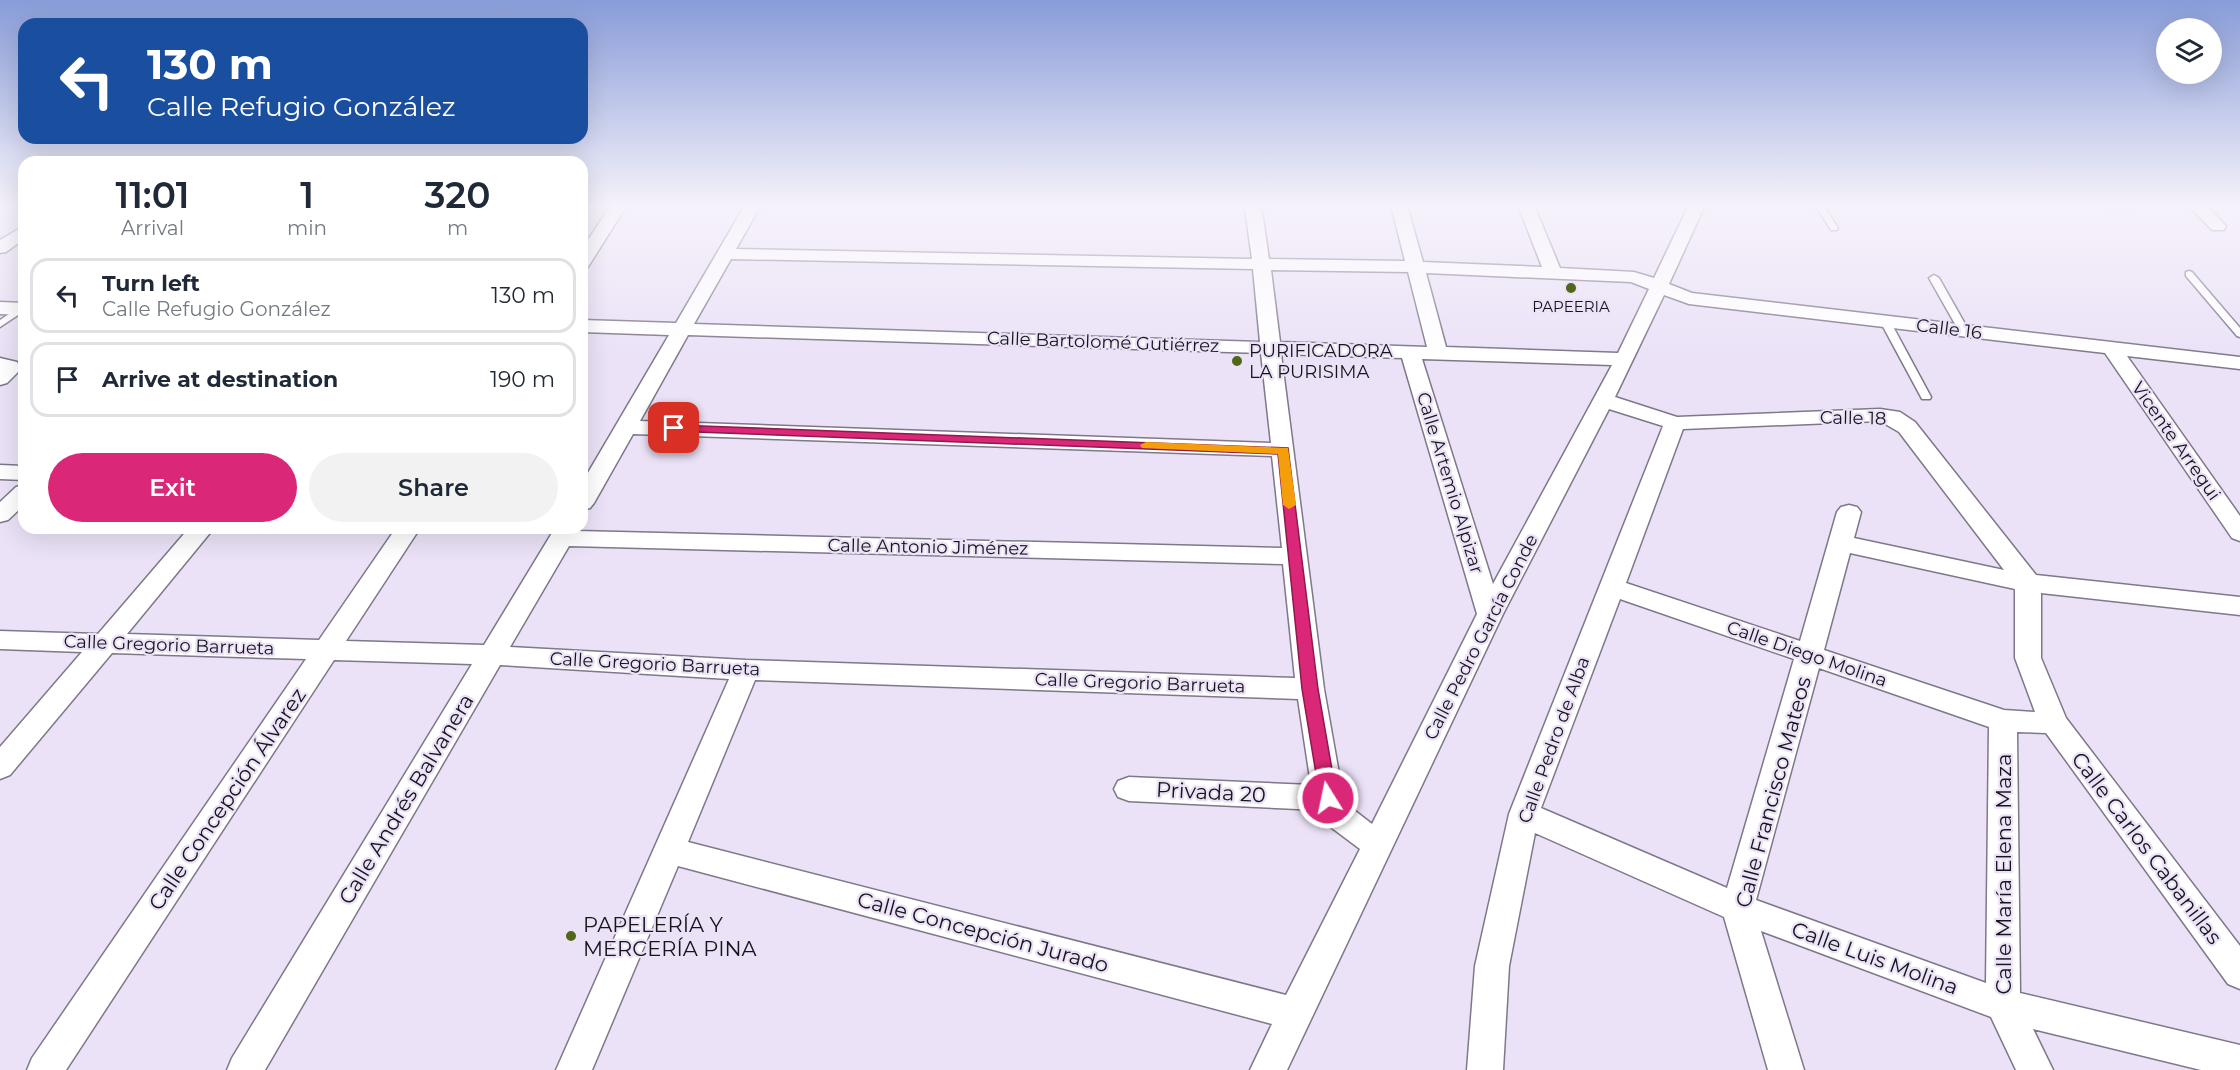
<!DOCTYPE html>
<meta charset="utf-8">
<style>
body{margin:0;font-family:Montserrat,sans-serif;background:#f2f2f3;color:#1f2937;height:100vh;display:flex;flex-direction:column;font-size:22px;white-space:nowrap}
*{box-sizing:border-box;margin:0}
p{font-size:20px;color:#747a83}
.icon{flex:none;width:33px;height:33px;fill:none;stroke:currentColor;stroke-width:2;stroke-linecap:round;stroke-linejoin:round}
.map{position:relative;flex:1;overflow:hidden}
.drawer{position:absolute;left:18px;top:156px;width:570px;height:378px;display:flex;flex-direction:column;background:#fff;border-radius:18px;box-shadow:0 6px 24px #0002}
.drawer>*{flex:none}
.hud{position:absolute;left:18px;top:18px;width:570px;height:126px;border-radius:18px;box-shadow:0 6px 24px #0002;background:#1a4fa0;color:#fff;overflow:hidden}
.controls{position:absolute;left:2156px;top:18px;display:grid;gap:12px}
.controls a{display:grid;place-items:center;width:66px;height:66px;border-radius:50%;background:#fff;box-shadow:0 6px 24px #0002;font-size:30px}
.pin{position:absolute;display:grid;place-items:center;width:51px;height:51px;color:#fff;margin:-26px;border-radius:12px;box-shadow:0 3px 9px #0006}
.me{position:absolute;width:66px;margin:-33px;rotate:350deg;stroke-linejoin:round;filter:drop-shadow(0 0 4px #0008)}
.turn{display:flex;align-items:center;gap:21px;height:126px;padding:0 30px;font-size:27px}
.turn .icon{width:78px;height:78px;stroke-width:2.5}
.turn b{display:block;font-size:42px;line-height:51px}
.eta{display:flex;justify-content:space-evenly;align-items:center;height:102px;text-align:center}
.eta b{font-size:36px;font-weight:600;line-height:42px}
.primary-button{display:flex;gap:12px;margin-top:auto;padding:12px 30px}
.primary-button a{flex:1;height:69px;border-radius:36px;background:#db2777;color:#fff;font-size:24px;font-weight:600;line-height:69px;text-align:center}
.primary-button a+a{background:#f2f2f3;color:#1f2937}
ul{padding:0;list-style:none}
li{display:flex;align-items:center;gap:18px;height:75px;margin:0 12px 9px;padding:0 18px;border:3px solid #e0e1e3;border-radius:18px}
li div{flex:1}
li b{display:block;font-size:22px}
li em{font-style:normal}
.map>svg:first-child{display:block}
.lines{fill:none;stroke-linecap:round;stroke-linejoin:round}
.lane-casing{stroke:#7f778a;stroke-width:3}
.street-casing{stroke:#7f778a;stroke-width:3}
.lane{fill:#fff;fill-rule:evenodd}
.street{fill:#fff;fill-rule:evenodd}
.route{fill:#db2777;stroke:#8e194d;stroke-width:1.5}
.slow{fill:#f59e0b}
.poi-dot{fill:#4f6716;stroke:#ebe2f7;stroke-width:2}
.labels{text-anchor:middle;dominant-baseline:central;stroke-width:4.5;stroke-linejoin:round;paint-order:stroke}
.far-poi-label{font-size:15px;fill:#17141b;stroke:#ebe2f7}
.street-label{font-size:18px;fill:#17141b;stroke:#ebe2f7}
.poi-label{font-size:18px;fill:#17141b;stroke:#ebe2f7;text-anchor:start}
.near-street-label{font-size:21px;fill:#17141b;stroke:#ebe2f7}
.near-poi-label{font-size:21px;fill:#17141b;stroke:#ebe2f7;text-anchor:start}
</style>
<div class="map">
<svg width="2240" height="1070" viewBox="0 0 2240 1070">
<rect width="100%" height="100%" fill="#ebe2f7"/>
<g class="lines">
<defs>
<path id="lane" d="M1815,205H1823L1838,228L1837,230H1831Z
M2107,205H2136C2129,209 2114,209 2107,205Z
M2189,271L2192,272L2240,328V337L2237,336L2186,276V272Z
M1934,275L1939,278L1969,331L1967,333H1961L1959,331L1929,278Z
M21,306L24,307V311L0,327V320Z
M1885,318L1890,321L1931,397L1930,399H1922L1921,397L1880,321Z"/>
<path id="street" d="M611,205H627L588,267L582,268V249Z
M745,205H761L736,249L1252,259L1245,209L1242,205H1261L1269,259L1405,261L1391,205H1407L1423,262L1542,267L1518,205H1534L1560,268L1634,272L1654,278L1689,205H1705L1669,284L1692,293L2240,357V369L2127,356L2240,516V541L2232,538L2105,353L1689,304L1664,295L1615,397L1677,417L1880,409L1900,412L1915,422L2036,575L2240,597V615L2041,593V658L2066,718L2240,946V989L2228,984L2046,733L2017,732L2020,993L2240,1045V1070H2201L2033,1029L2053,1070H2016L1991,1017L1761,931L1804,1070H1768L1724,917L1535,833L1509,966L1503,1070H1467L1475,966L1509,814L1663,426L1609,409L1503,614L1287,1070H1250L1272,1024L678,866L592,1070H556L729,679L500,665L265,1070H227L232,1058L472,664L334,660L66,1070H27L32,1058L306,659L112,653L10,775L0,779V747L82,652L0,649V631L98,634L189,528H214L127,634L319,640L396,528H420L346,641L484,645L555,528H579L577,531L1282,548L1272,456L633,434L594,503L590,508L582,510V483L669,335L582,332V320L676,323ZM731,259L1253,269L1260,342L694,324ZM1271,270L1408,272L1427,347L1280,342ZM1426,273L1631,282L1649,289L1618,353L1446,347ZM688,335L1261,353L1271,443L640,421ZM1281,354L1402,358L1477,614L1372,824L1350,807L1343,796L1324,689ZM1422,359L1612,365L1493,584ZM1880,421L1899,432L2004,570L1854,538L1861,512L1857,507L1849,505L1841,507L1837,512L1800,641L1626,583L1683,429ZM569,546L1283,564L1295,678L746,660L510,647ZM1850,553L2015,589V658L2035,712L2004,710L1824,650ZM1620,599L1794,659L1727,888L1541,808ZM1819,668L1989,727L1986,983L1756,900ZM755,680L1298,699L1311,785L1129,777L1118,781L1114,789L1118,797L1129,801L1319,810L1328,825L1360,849L1286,995L688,842Z
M2188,205H2206L2226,226L2224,230H2212Z
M24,226V239L6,252L0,253V240Z
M0,302L24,303V315L0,314Z
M0,358L17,362L21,369L7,383L0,385Z
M0,465L24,466V480L0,479Z
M24,485V505L8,520L0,522V502L16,487Z"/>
</defs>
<use href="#lane" class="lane-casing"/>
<use href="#street" class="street-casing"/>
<use href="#lane" class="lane"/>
<use href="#street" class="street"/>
</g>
<linearGradient id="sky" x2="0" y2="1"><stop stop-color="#889cd8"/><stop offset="0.58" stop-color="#f6f2fb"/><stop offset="1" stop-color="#f6f2fb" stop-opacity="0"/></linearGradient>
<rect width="2240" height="355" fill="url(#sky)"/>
<path class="route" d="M674,425L1288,448L1318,689L1337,798L1334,803L1328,805L1322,803L1320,798L1302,689L1278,454L669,431L668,428Z"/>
<path class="slow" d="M1146,442L1288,448L1296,505L1289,509L1283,505L1278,454L1142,448L1140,445Z"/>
<g class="poi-dot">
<circle cx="1571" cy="288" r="6"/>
<circle cx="1237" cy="361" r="6"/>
<circle cx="571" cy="936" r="6"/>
</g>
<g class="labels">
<g class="far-poi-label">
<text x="1571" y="306">PAPEERIA</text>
</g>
<g class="street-label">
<text transform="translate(1949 329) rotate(7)">Calle 16</text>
<text transform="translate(1103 342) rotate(2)">Calle Bartolomé Gutiérrez</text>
<text transform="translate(1853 418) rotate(1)">Calle 18</text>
<text transform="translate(2176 441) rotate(55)">Vicente Arregui</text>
<text transform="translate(1450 483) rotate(73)">Calle Artemio Alpizar</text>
<text transform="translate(928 547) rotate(1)">Calle Antonio Jiménez</text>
<text transform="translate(1481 637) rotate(-63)">Calle Pedro García Conde</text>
<text transform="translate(169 645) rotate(2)">Calle Gregorio Barrueta</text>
<text transform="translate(1807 654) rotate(19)">Calle Diego Molina</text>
<text transform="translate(655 664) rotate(3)">Calle Gregorio Barrueta</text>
<text transform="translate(1140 683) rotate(2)">Calle Gregorio Barrueta</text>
<text transform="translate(1554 740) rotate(-70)">Calle Pedro de Alba</text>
</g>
<g class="poi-label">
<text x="1249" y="351">PURIFICADORA<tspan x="1249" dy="21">LA PURISIMA</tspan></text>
</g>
<g class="near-street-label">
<text transform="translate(1211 792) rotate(3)">Privada 20</text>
<text transform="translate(1773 792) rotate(-75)">Calle Francisco Mateos</text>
<text transform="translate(227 799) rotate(-56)">Calle Concepción Álvarez</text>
<text transform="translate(406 799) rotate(-59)">Calle Andrés Balvanera</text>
<text transform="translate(2147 848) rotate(53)">Calle Carlos Cabanillas</text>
<text transform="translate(2003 874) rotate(-90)">Calle María Elena Maza</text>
<text transform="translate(983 932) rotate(15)">Calle Concepción Jurado</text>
<text transform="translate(1875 958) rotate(20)">Calle Luis Molina</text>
</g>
<g class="near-poi-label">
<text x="583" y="924">PAPELERÍA Y<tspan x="583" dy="24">MERCERÍA PINA</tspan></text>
</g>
</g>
</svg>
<div class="controls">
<a><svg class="icon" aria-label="layers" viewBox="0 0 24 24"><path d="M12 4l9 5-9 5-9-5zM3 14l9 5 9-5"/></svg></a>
</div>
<div class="pin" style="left:674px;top:428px;background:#d93025"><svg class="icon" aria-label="arrive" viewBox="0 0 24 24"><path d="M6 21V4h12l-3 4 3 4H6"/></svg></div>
<svg class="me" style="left:1328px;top:798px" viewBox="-20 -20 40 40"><circle r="17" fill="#db2777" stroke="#fff" stroke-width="3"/><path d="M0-11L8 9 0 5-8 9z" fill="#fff"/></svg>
<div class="hud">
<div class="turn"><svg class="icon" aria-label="left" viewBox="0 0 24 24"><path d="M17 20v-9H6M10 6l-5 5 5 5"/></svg><div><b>130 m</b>Calle Refugio González</div></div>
</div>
<section class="drawer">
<div class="eta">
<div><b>11:01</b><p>Arrival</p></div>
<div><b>1</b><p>min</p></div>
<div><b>320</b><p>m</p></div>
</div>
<ul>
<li><svg class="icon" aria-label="left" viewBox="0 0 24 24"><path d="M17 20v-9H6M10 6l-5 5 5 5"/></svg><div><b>Turn left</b><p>Calle Refugio González</p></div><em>130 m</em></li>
<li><svg class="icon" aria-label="arrive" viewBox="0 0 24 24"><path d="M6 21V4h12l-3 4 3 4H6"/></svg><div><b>Arrive at destination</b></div><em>190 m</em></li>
</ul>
<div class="primary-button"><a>Exit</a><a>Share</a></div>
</section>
</div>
